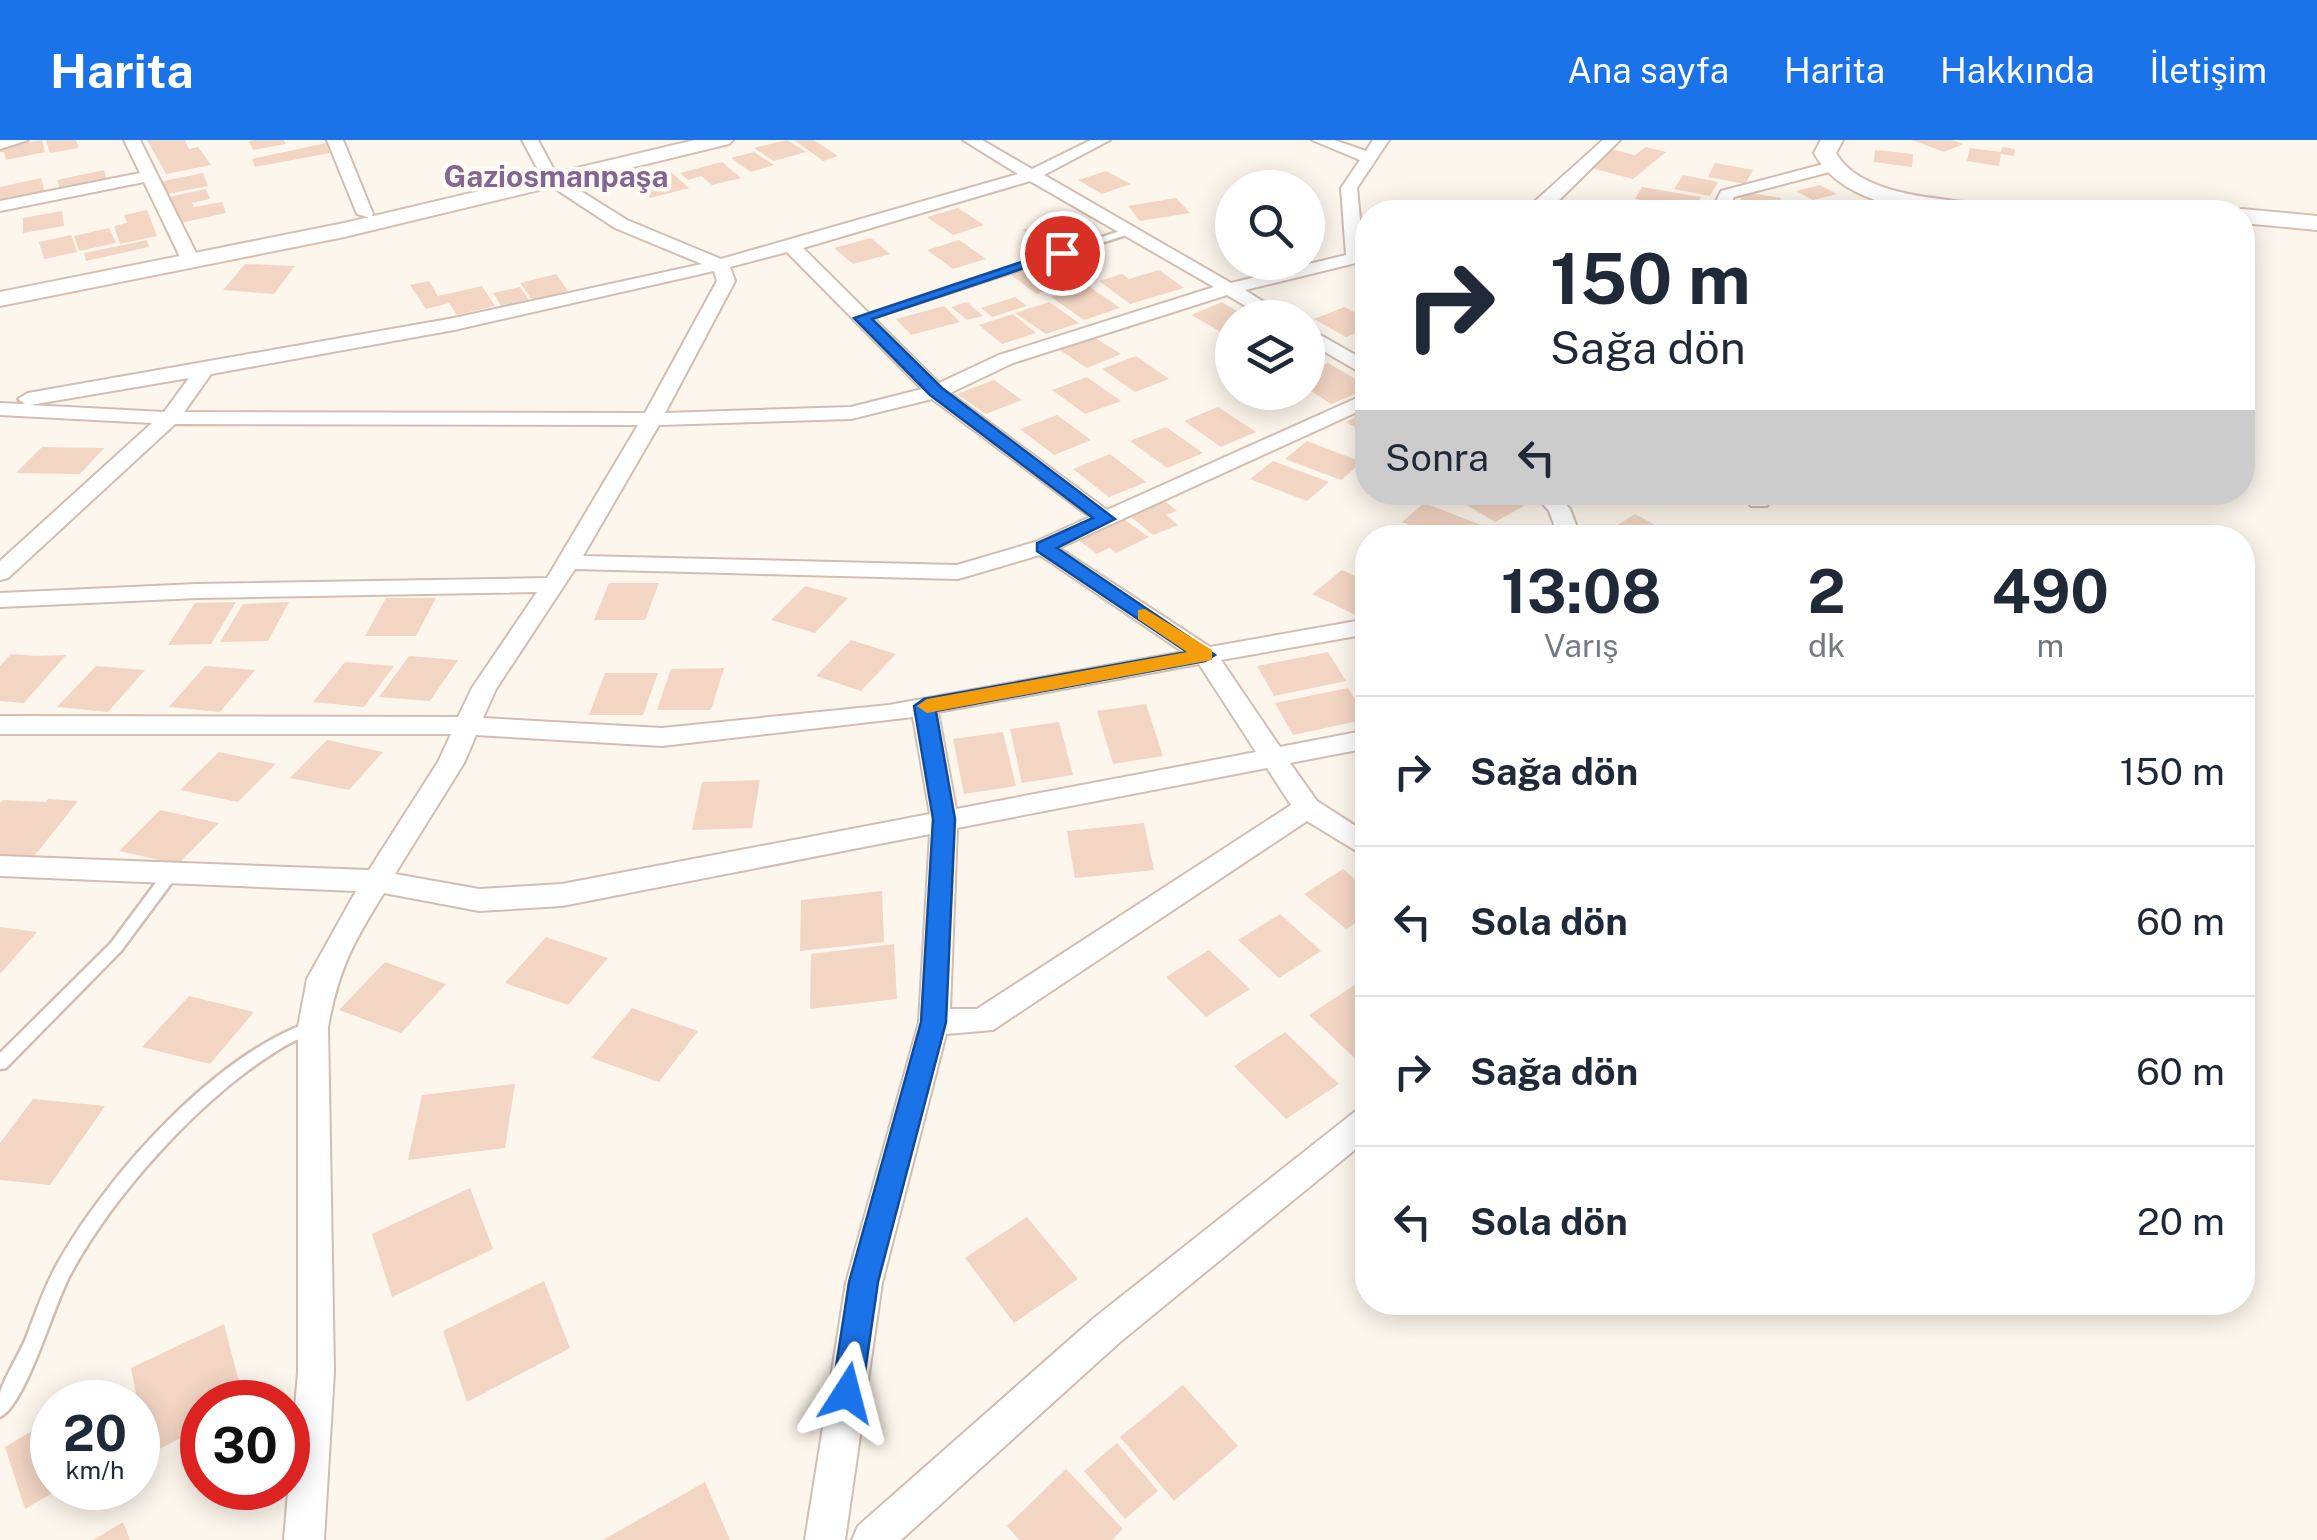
<!DOCTYPE html>
<html lang="tr">
<meta charset="utf-8">
<style>
body{margin:0;font-family:"Public Sans",sans-serif;background:#f6f6f7;color:#1f2937;height:100vh;display:flex;flex-direction:column;font-size:38px;white-space:nowrap}
*{box-sizing:border-box;margin:0}
p{font-size:32px;color:#747a83}
.icon{flex:none;width:55px;height:55px;fill:none;stroke:currentColor;stroke-width:2;stroke-linecap:round;stroke-linejoin:round}
.map{position:relative;flex:1;overflow:hidden}
.details{position:absolute;left:1355px;top:385px;width:900px;height:790px;display:flex;flex-direction:column;background:#fff;border-radius:40px;box-shadow:0 5px 25px #0003}
.details>*{flex:none}
.guide{position:absolute;left:1355px;top:60px;width:900px;height:305px;border-radius:40px;box-shadow:0 5px 25px #0003;background:#fff;color:#1f2937;overflow:hidden}
.tools{position:absolute;left:1215px;top:30px;display:grid;gap:20px}
.tools a{display:grid;place-items:center;width:110px;height:110px;border-radius:50%;background:#fff;box-shadow:0 5px 25px #0003;font-size:50px}
.speed{position:absolute;left:30px;top:1240px;display:flex;gap:20px;font-size:50px;font-weight:700;text-align:center}
.speed>*{display:grid;place-content:center;width:130px;height:130px;border-radius:50%;background:#fff;box-shadow:0 5px 25px #0003;line-height:1}
.speed small{font-size:25px;font-weight:400}
.speed .limit{border:15px solid #d22;background:#fff;color:#111}
.pin{position:absolute;display:grid;place-items:center;width:85px;height:85px;color:#fff;margin:-42px;border:5px solid #fff;border-radius:50%;box-shadow:0 2px 10px #0007}
.me{position:absolute;width:110px;margin:-55px;rotate:9deg;stroke-linejoin:round;filter:drop-shadow(0 0 8px #0008)}
.turn{display:flex;align-items:center;gap:35px;height:210px;padding:0 30px;font-size:45px}
.turn .icon{width:130px;height:130px;stroke-width:2.5}
.turn b{display:block;font-size:70px;line-height:85px}
.then{display:flex;align-items:center;height:95px;padding:0 30px;background:#0003;gap:20px;font-size:38px}
.eta{display:flex;justify-content:space-evenly;align-items:center;height:170px;text-align:center}
.eta b{font-size:60px;font-weight:700;line-height:70px}
ul{padding:0;list-style:none}
li{display:flex;align-items:center;gap:30px;height:150px;padding:0 30px;border-top:2px solid #e0e1e3}
li div{flex:1}
li b{display:block;font-size:38px}
li em{font-style:normal}
header{display:flex;align-items:center;gap:60px;box-sizing:border-box;height:140px;padding:0 50px;background:#1a73e8;color:#fff}
header strong{font-size:48px}
nav{display:flex;gap:55px;margin-inline-start:auto;font-size:35px}
.map>svg:first-child{display:block}
.building{fill:#f3d5c3}
.lines{fill:none;stroke-linecap:round;stroke-linejoin:round}
.lane-casing{stroke:#d1beb0;stroke-width:5}
.street-casing{stroke:#d1beb0;stroke-width:4}
.secondary-casing{stroke:#d6c0b0;stroke-width:4}
.lane{fill:#fff;fill-rule:evenodd}
.street{fill:#fff;fill-rule:evenodd}
.secondary{fill:#fff;fill-rule:evenodd}
.route{fill:#1a73e8;stroke:#114b97;stroke-width:2.5}
.slow{fill:#f59e0b}
.labels{text-anchor:middle;dominant-baseline:central;stroke-width:9;stroke-linejoin:round;paint-order:stroke}
.far-district-label{font-size:30px;font-weight:bold;fill:#846695;stroke:#fffaf3}
</style>
<header>
<strong>Harita</strong>
<nav><a>Ana sayfa</a><a>Harita</a><a>Hakkında</a><a>İletişim</a></nav>
</header>
<div class="map">
<svg width="2317" height="1400" viewBox="0 0 2317 1400">
<rect width="100%" height="100%" fill="#fdf6ec"/>
<path class="building" d="M42,0L45,12L6,20L4,12H0V7Z
M46,0H76L79,8L50,13Z
M147,0H185L189,9L198,7L211,25L166,34Z
M253,0H284L286,4L253,10L249,1Z
M787,0L806,12L774,21L754,8Z
M794,0H814L838,16L823,21Z
M1912,0H1952L1963,4L1944,12Z
M326,3L330,13L255,27L252,19Z
M1646,7L1666,12L1633,39L1588,27L1611,9L1635,15Z
M2002,7L2015,9L2014,16L2001,14L1999,26L1967,21L1970,8L2001,12Z
M1875,10L1913,14L1912,27L1874,22Z
M754,12L774,25L751,32L731,18Z
M722,22L741,38L712,45L701,36L688,40L680,33Z
M1715,23L1753,30L1745,44L1708,37Z
M104,30L107,40L60,50L57,40Z
M1106,31L1131,44L1102,54L1078,40Z
M671,32L689,48L651,58L633,42Z
M203,33L208,46L163,55L159,42Z
M1683,35L1718,42L1710,56L1674,49Z
M41,38L45,52L0,61V47Z
M1820,45L1837,54L1813,60L1796,51Z
M1642,47L1701,57L1693,72H1671L1674,66L1635,59Z
M206,49L210,59L192,63L194,67L222,62L226,73L180,83L169,57Z
M1744,52L1781,58L1775,72L1737,67Z
M1176,58L1190,73L1140,81L1128,66Z
M958,68L984,85L953,95L927,77Z
M147,70L157,96L120,104L114,86L127,83L124,75Z
M62,71L64,86L23,93V78Z
M1064,77L1084,90L1043,103L1022,90Z
M109,88L116,103L79,111L74,96Z
M71,95L77,112L44,119L39,102Z
M871,98L890,114L853,124L834,108Z
M147,100L149,107L86,121L84,113Z
M959,100L986,119L953,129L927,110Z
M1051,122L1077,141L1036,154L1010,134Z
M245,124L295,126L274,154L223,150Z
M1159,130L1184,148L1130,164L1099,141L1122,134L1129,139Z
M556,134L568,151L532,160L520,143Z
M429,141L438,156L482,146L495,166L457,175L449,163L426,169L410,145Z
M1087,145L1120,168L1084,180L1051,157Z
M520,147L529,160L502,167L493,153Z
M1015,157L1027,166L992,177L981,168Z
M967,162L983,176L967,180L951,167Z
M1049,162L1079,183L1046,194L1015,173Z
M1222,162L1248,178H1232V188L1221,192L1191,175Z
M944,166L960,182L911,195L896,179Z
M1344,167L1368,179V188L1346,197L1314,179Z
M1013,174L1036,193L1002,204L979,185Z
M1092,196L1121,214L1087,228L1058,209Z
M1136,216L1169,239L1135,252L1102,229Z
M1328,223L1368,246V249L1331,264L1308,249V231Z
M1087,237L1121,261L1085,274L1052,250Z
M994,240L1022,260L986,274L957,254Z
M1218,267L1256,292L1221,307L1184,281Z
M1368,271V294L1346,282Z
M1057,275L1091,300L1054,315L1020,289Z
M1166,287L1203,313L1167,328L1130,301Z
M1307,301L1362,322L1341,340L1285,319Z
M42,307L104,308L80,334L16,333Z
M1110,314L1146,342L1109,357L1073,329Z
M1273,321L1329,342L1307,361L1250,339Z
M1445,352H1500L1524,366L1495,382Z
M1885,352H1965L1969,360L1885,356Z
M1165,361L1177,371L1166,375L1178,385L1153,395L1130,376Z
M1424,363L1484,386L1472,398H1442L1402,382Z
M1635,374L1679,398L1600,396Z
M1122,378L1149,397L1116,413L1109,408L1097,414L1077,399Z
M1342,430L1368,442V471L1360,477L1312,454Z
M609,443H659L645,480H594Z
M805,446L848,458L815,493L771,480Z
M386,458H436L416,496H365Z
M236,462L211,504L168,505L195,463Z
M289,462L268,501L220,502L243,464Z
M851,500L896,514L861,551L816,536Z
M1328,512L1346,541L1274,556L1257,526Z
M11,514L36,516L66,515L24,563L0,561V526Z
M409,516L458,520L430,561L379,557Z
M345,522L394,526L364,567L313,562Z
M96,526L145,530L108,572L57,567Z
M205,526L255,530L220,572L169,567Z
M724,528L711,570H657L671,529Z
M605,533H658L643,575H589Z
M1348,548L1367,579L1293,595L1275,563Z
M1146,564L1163,616L1113,624L1097,571Z
M1059,582L1073,635L1022,643L1010,589Z
M1003,592L1016,646L964,654L953,599Z
M327,600L383,612L349,650L290,638Z
M219,612L276,624L238,662L180,650Z
M760,640L752,688L692,690L702,642Z
M48,659L78,661L32,719L0,717V663L3,660L46,662Z
M160,670L219,683L178,724L119,711Z
M1144,683L1154,730L1075,738L1067,691Z
M1343,729L1368,750V775L1346,789L1304,754Z
M882,751L884,802L800,811L801,760Z
M1280,774L1321,811L1279,838L1238,800Z
M0,787L37,792L0,834Z
M546,797L608,818L568,865L505,843Z
M894,804L897,859L810,869L811,814Z
M1209,810L1250,849L1206,877L1166,837Z
M385,822L446,844L401,893L339,870Z
M1358,843L1368,851V922L1362,925L1309,875Z
M189,856L254,872L210,924L142,907Z
M632,868L698,891L659,942L591,918Z
M1285,892L1339,944L1286,979L1234,926Z
M515,944L505,1008L408,1020L422,955Z
M33,959L105,966L50,1045L0,1040V1003Z
M470,1048L493,1109L392,1157L372,1094Z
M1027,1077L1078,1139L1014,1183L965,1118Z
M544,1141L570,1208L467,1262L443,1191Z
M224,1184L244,1262H202V1287L148,1315L131,1228Z
M1183,1245L1238,1306L1174,1361L1120,1297Z
M52,1279V1348H61L25,1369L5,1307Z
M1117,1303L1158,1351L1125,1379L1084,1331Z
M1066,1329L1123,1389L1112,1400H1019L1007,1386Z
M705,1342L730,1400H603Z
M123,1382L130,1400H93Z"/>
<g class="lines">
<defs>
<path id="lane" d="M1129,88L1133,91L1132,93L865,180L857,178Z
M171,728L176,729L178,733L176,737L121,811L6,928L0,929V913L111,803L166,729Z
M312,881L317,883L320,887L317,891C306,896 293,901 283,907C203,955 114,1053 70,1135C54,1164 26,1265 0,1277C0,1270 0,1261 0,1254C2,1242 20,1213 26,1198C36,1172 45,1145 59,1121C110,1032 215,915 312,881Z"/>
<path id="street" d="M0,0H28L0,9Z
M124,0H140L200,121L197,125L182,121L144,42L0,71V61L140,33Z
M327,0H343L373,74L371,78L357,74Z
M522,0H538L555,32L553,35H541Z
M963,0H982L1032,29L1091,0H1110L1044,35L1231,143L1346,115L1341,48L1360,20L1312,0H1334L1366,11L1373,0H1389L1357,48L1363,111L1368,110V120L1245,150L1289,178H1266L1227,155L1013,223L950,253L1107,370L1368,253V267L1059,408L1210,507L1368,479V494L1221,520L1280,607L1368,590V608L1290,623L1317,661L1368,694V718L1307,681L993,890L946,894L882,1143L845,1400H805L846,1143L919,882L930,694L562,766L479,771L384,753C353,803 339,828 328,887L334,1232L324,1400H284L298,1232V887L307,839L356,751L0,736V716L369,730L438,622L451,594H0V576L458,577L472,548L537,452L197,458L0,467V453L197,444L547,438L638,285L175,284L8,438L0,440V421L152,283L0,275V263L25,264L18,259L28,253L454,178L702,124L615,88L548,44V38H560L627,80L721,119L1018,34ZM1030,41L1214,147L999,215L939,243L803,108ZM787,112L922,249L851,267L665,273L735,141L730,127ZM714,131L717,141L645,273L184,272L211,234L454,190ZM189,238L164,272L30,265ZM932,259L1090,377L1035,402L957,425L583,416L659,285L851,279ZM1040,415L1183,512L889,565L662,588L483,578L496,549L575,429L958,439ZM1199,524L1256,612L956,669L938,572ZM913,577L930,674L562,744L479,749L395,734L464,623L476,595L662,606ZM1267,628L1291,665L977,869H950L957,688Z
M1603,0H1620L1547,72H1523Z
M1831,22L1839,27L1837,30L1734,57L1727,72H1711L1721,51Z
M1308,188L1368,222V237L1308,202Z
M1533,352H1555L1570,369L1581,398H1559L1549,371Z
M1739,352H1762L1770,361L1767,366H1751Z
M1368,967V999L1120,1202L901,1400H852L858,1386L1094,1178L1357,970Z"/>
<path id="secondary" d="M695,0H733L729,4L344,97L0,166V152L344,83Z
M1821,0H1843L1836,13C1858,52 1924,57 1964,62C1977,64 1991,63 2000,72C1942,76 1846,72 1814,13Z
M2242,69L2317,76V90L2242,83V72H2233Z"/>
</defs>
<use href="#lane" class="lane-casing"/>
<use href="#street" class="street-casing"/>
<use href="#secondary" class="secondary-casing"/>
<use href="#lane" class="lane"/>
<use href="#street" class="street"/>
<use href="#secondary" class="secondary"/>
</g>
<path class="route" d="M1057,110L1069,113L872,179L942,248L1115,379L1057,408L1215,515L1205,521L936,571L955,679L946,882L878,1142L862,1253L858,1263L847,1268L836,1263L832,1253L849,1142L921,882L933,679L914,566L924,559L1187,512L1037,411V403L1093,378L930,255L854,178Z"/>
<path class="slow" d="M1145,469L1212,510V520L927,573L917,566L927,559L1187,512L1138,479V470Z"/>
<g class="labels">
<g class="far-district-label">
<text x="556" y="36">Gaziosmanpaşa</text>
</g>
</g>
</svg>
<div class="tools">
<a><svg class="icon" aria-label="search" viewBox="0 0 24 24"><circle cx="10" cy="10" r="6"/><path d="M15 15l6 6"/></svg></a>
<a><svg class="icon" aria-label="layers" viewBox="0 0 24 24"><path d="M12 4l9 5-9 5-9-5zM3 14l9 5 9-5"/></svg></a>
</div>
<div class="speed"><div>20<small>km/h</small></div><div class="limit">30</div></div>
<div class="pin" style="left:1062px;top:113px;background:#d93025"><svg class="icon" aria-label="arrive" viewBox="0 0 24 24"><path d="M6 21V4h12l-3 4 3 4H6"/></svg></div>
<svg class="me" style="left:847px;top:1253px" viewBox="-20 -20 40 40"><path d="M0-17L14 15 0 8-14 15z" fill="#1a73e8" stroke="#fff" stroke-width="4"/></svg>
<div class="guide">
<div class="turn"><svg class="icon" aria-label="right" viewBox="0 0 24 24"><path d="M7 20v-9h11M14 6l5 5-5 5"/></svg><div><b>150 m</b>Sağa dön</div></div>
<div class="then">Sonra<svg class="icon" aria-label="left" viewBox="0 0 24 24"><path d="M17 20v-9H6M10 6l-5 5 5 5"/></svg></div>
</div>
<section class="details">
<div class="eta">
<div><b>13:08</b><p>Varış</p></div>
<div><b>2</b><p>dk</p></div>
<div><b>490</b><p>m</p></div>
</div>
<ul>
<li><svg class="icon" aria-label="right" viewBox="0 0 24 24"><path d="M7 20v-9h11M14 6l5 5-5 5"/></svg><div><b>Sağa dön</b></div><em>150 m</em></li>
<li><svg class="icon" aria-label="left" viewBox="0 0 24 24"><path d="M17 20v-9H6M10 6l-5 5 5 5"/></svg><div><b>Sola dön</b></div><em>60 m</em></li>
<li><svg class="icon" aria-label="right" viewBox="0 0 24 24"><path d="M7 20v-9h11M14 6l5 5-5 5"/></svg><div><b>Sağa dön</b></div><em>60 m</em></li>
<li><svg class="icon" aria-label="left" viewBox="0 0 24 24"><path d="M17 20v-9H6M10 6l-5 5 5 5"/></svg><div><b>Sola dön</b></div><em>20 m</em></li>
</ul>
</section>
</div>
